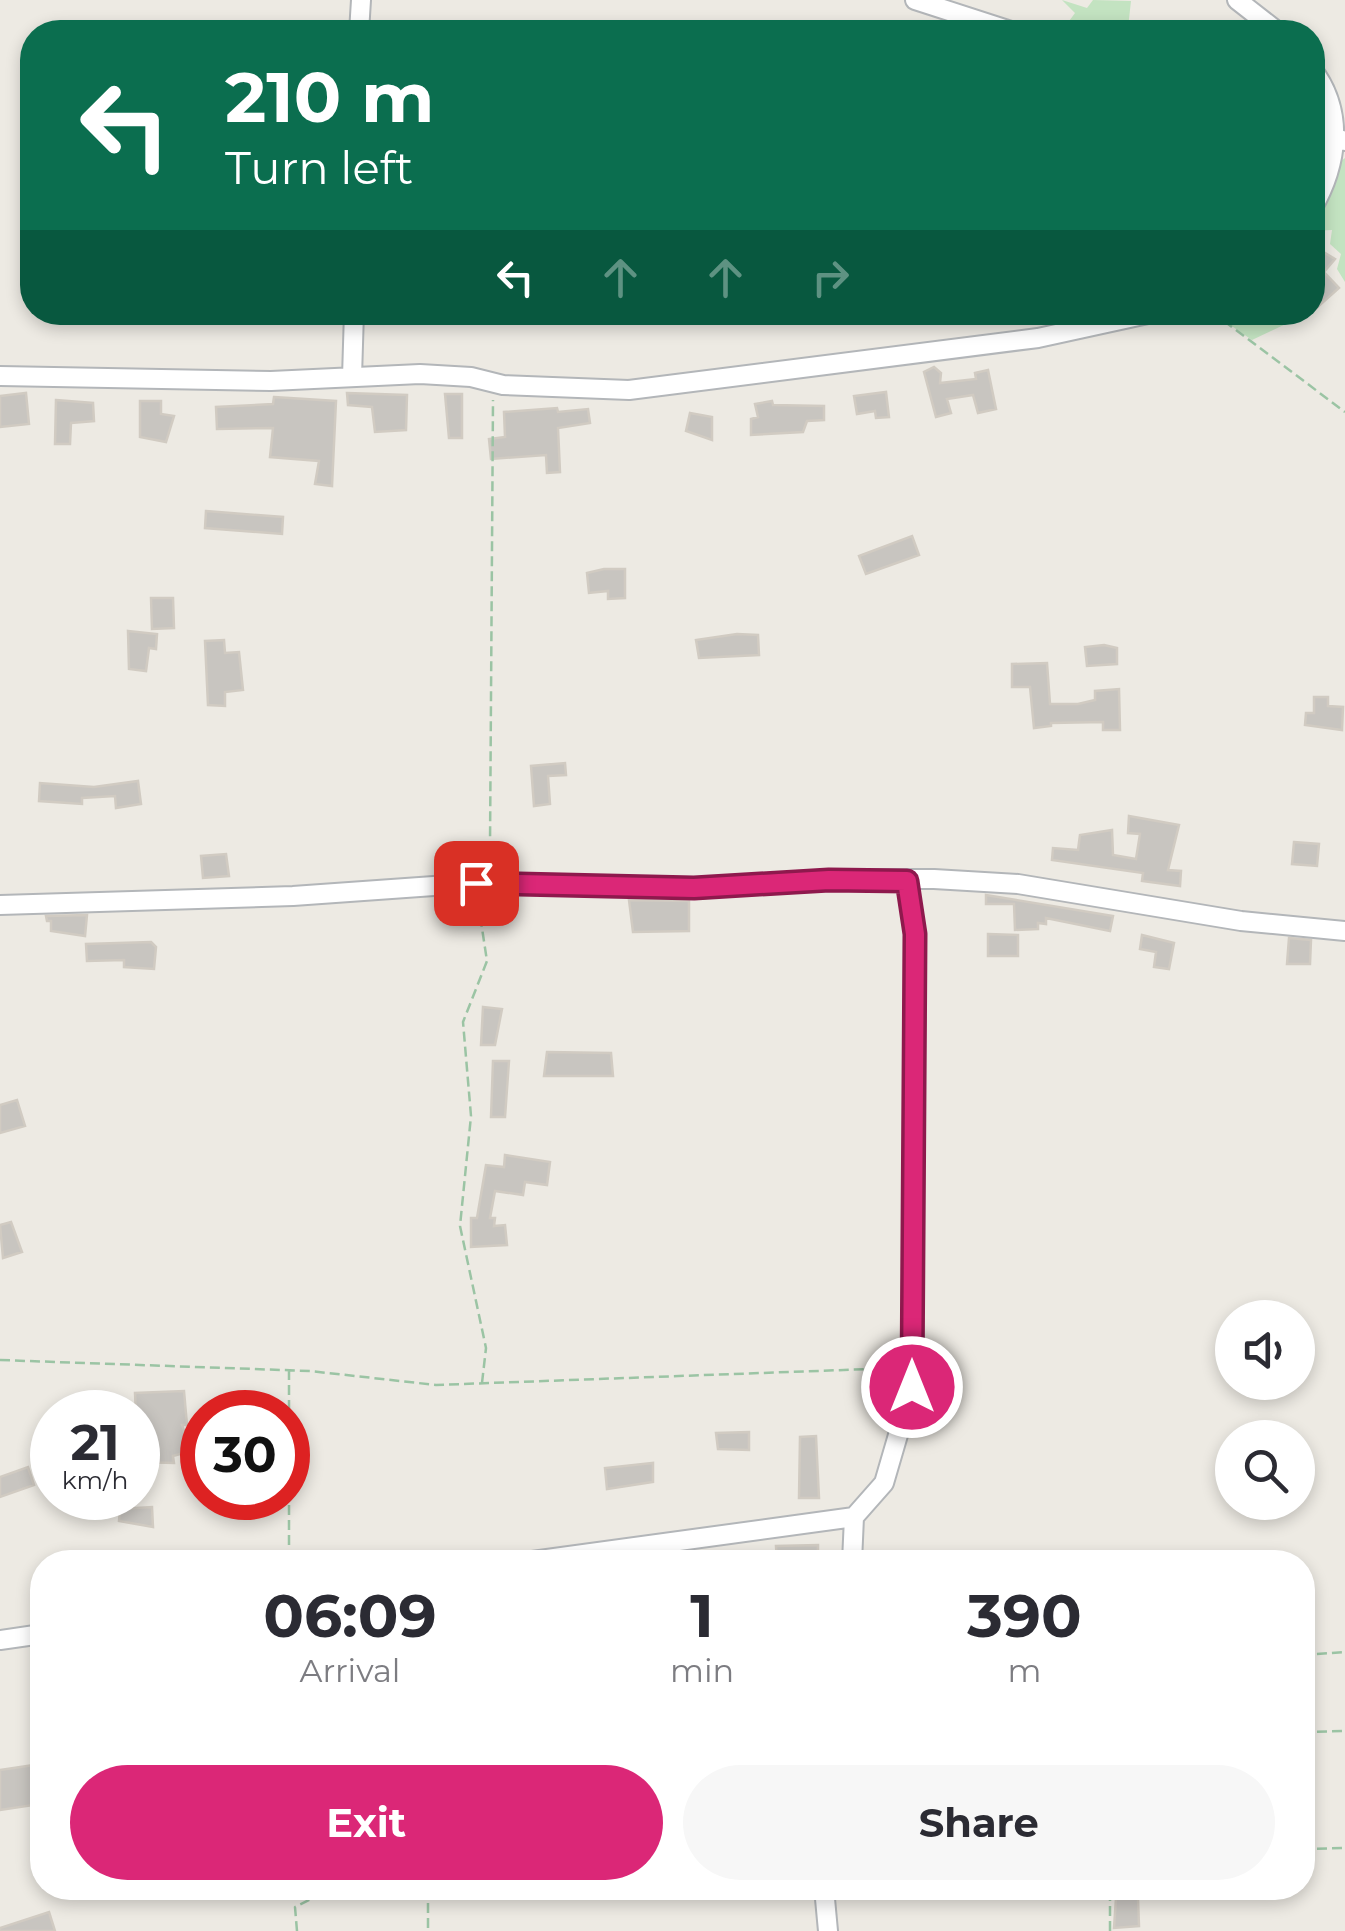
<!DOCTYPE html>
<style>
body{margin:0;font-family:Montserrat,sans-serif;background:#f7f7f7;color:#2b2b33;height:100vh;display:flex;flex-direction:column;font-size:38px;white-space:nowrap}
*{box-sizing:border-box;margin:0}
p{font-size:32px;color:#7c7c81}
.icon{flex:none;width:55px;height:55px;fill:none;stroke:currentColor;stroke-width:2;stroke-linecap:round;stroke-linejoin:round}
.map{position:relative;flex:1;overflow:hidden}
.details{position:absolute;left:30px;top:1550px;width:1285px;height:350px;display:flex;flex-direction:column;background:#fff;border-radius:40px;box-shadow:0 5px 15px #0003}
.details>*{flex:none}
.top-card{position:absolute;left:20px;top:20px;width:1305px;height:305px;border-radius:40px;box-shadow:0 5px 15px #0003;background:#0b6e4f;color:#fff;overflow:hidden}
.fabs{position:absolute;left:1215px;top:1300px;display:grid;gap:20px}
.fabs a{display:grid;place-items:center;width:100px;height:100px;border-radius:50%;background:#fff;box-shadow:0 5px 15px #0003;font-size:50px}
.speed{position:absolute;left:30px;top:1390px;display:flex;gap:20px;font-size:50px;font-weight:700;text-align:center}
.speed>*{display:grid;place-content:center;width:130px;height:130px;border-radius:50%;background:#fff;box-shadow:0 5px 15px #0003;line-height:1}
.speed small{font-size:25px;font-weight:400}
.speed .limit{border:15px solid #d22;background:#fff;color:#111}
.pin{position:absolute;display:grid;place-items:center;width:85px;height:85px;color:#fff;margin:-42px;border-radius:20px;box-shadow:0 5px 15px #0006}
.me{position:absolute;width:110px;margin:-55px;rotate:0deg;stroke-linejoin:round;filter:drop-shadow(0 0 8px #0008)}
.turn{display:flex;align-items:center;gap:35px;height:210px;padding:0 40px;font-size:45px}
.turn .icon{width:130px;height:130px;stroke-width:2.5}
.turn b{display:block;font-size:70px;line-height:85px}
.lanes{display:flex;align-items:center;height:95px;padding:0 40px;background:#0003;justify-content:center;gap:50px;direction:ltr}
.lanes .off{opacity:.35}
.eta{display:flex;justify-content:space-evenly;align-items:center;height:170px;text-align:center}
.eta b{font-size:60px;font-weight:700;line-height:70px}
.button{display:flex;gap:20px;margin-top:auto;padding:20px 40px}
.button a{flex:1;height:115px;border-radius:60px;background:#db2777;color:#fff;font-size:40px;font-weight:700;line-height:115px;text-align:center}
.button a+a{background:#f7f7f7;color:#2b2b33}
.map>svg:first-child{display:block}
.green{fill:#c3e3c1}
.building{fill:#c8c5c0;stroke:#d1cbc2;stroke-width:2.5}
.lines{fill:none;stroke-linecap:round;stroke-linejoin:round}
.minor-casing{stroke:#b3b6b9;stroke-width:22}
.path{stroke:#9bc4a4;stroke-width:2.5;stroke-dasharray:10 5;stroke-linecap:butt}
.minor{stroke:#fff;stroke-width:18}
.route-casing{stroke:#8e194d;stroke-width:25}
.route{stroke:#db2777;stroke-width:18}
</style>
<div class="map">
<svg width="1345" height="1931" viewBox="0 0 1345 1931">
<rect width="100%" height="100%" fill="#edeae3"/>
<path class="green" d="M1062,0L1087,8L1093,0L1131,1L1128,28L1061,32L1075,13Z
M1345,158V282L1337,269L1341,254L1330,244L1332,230L1313,231C1312,203 1322,174 1345,158Z
M1213,313H1309L1252,340Z"/>
<path class="building" d="M1312,245L1335,259L1324,272L1339,288L1312,312Z
M934,367L941,373L940,383L976,379L975,373L988,370L996,409L978,413L973,395L947,399L951,413L936,417L924,372Z
M886,392L889,417L876,418L875,411L857,414L854,396Z
M26,393L29,424L0,427V396Z
M347,393L407,395L406,430L375,432L372,407L348,405Z
M445,394H462V438H449Z
M274,397L336,401L332,486L315,484L319,461L270,457L273,428L217,429L216,407L273,404Z
M56,400L93,403L94,421L71,423L70,444H55Z
M140,401H161V414L174,416L166,442L140,437Z
M772,401L773,405L824,406V420L807,421L803,432L751,435V419L758,417L755,404Z
M557,408L558,412L588,409L590,423L558,428L560,472L547,473L546,455L491,459L489,439L505,437L504,412Z
M690,413L712,417V440L686,431Z
M206,511L283,517L282,534L205,528Z
M912,536L919,555L866,574L859,556Z
M604,569H625V598L608,599V591L589,593L587,573Z
M151,598H173L174,628L152,629Z
M128,631L157,634L156,649L149,648L146,671L129,669Z
M737,634L758,635L759,655L699,658L696,640Z
M224,640L225,653L239,652L243,690L225,692V706L208,705L205,641Z
M1104,645L1117,648V664L1087,666L1085,647Z
M1047,663L1050,704H1078L1095,700V691L1119,689L1120,730H1103V722L1051,723V726L1034,728L1030,687H1012V664Z
M1314,697H1328V706L1343,707L1342,730L1305,725L1306,713H1314Z
M565,763L566,775L548,776L550,804L534,806L531,766Z
M138,781L141,804L116,808L115,796L82,798V804L39,801L40,783L94,787Z
M1129,816L1179,825L1168,870L1181,871L1180,886L1142,881L1143,873L1052,860L1053,848L1078,850L1080,835L1112,830L1113,855L1136,859L1140,834L1128,833Z
M1294,842L1319,844L1317,866L1292,864Z
M226,854L229,876L203,878L201,856Z
M986,895L1113,916L1110,931L1046,918V924L1038,923V929L1015,930L1014,904H986Z
M629,900L689,901V931L633,932Z
M87,915L85,936L51,931V921H47L46,916Z
M988,934L1018,935V956H988Z
M1142,935L1174,943L1169,969L1154,967L1156,952L1140,949Z
M1289,938L1311,940L1310,964H1287Z
M151,942L156,947L154,969L124,967V960L87,961L86,944Z
M483,1007L502,1009L495,1045H481Z
M547,1052L611,1053L613,1076H544Z
M493,1061H509L505,1117H491Z
M17,1100L25,1126L0,1133V1105Z
M505,1155L550,1162L547,1185L525,1182L523,1195L495,1191L490,1218H495L494,1226L505,1225L507,1245L471,1247V1218H477L486,1165L504,1167Z
M11,1222L22,1252L3,1258L0,1225Z
M184,1391L187,1425H182L191,1451L173,1456L174,1463L138,1462L135,1393Z
M749,1432V1450L718,1449L716,1433Z
M816,1436L819,1498H799L800,1437Z
M653,1463V1482L607,1489L605,1468Z
M28,1467L34,1485L0,1497V1477Z
M152,1507L153,1527L119,1521L120,1509Z
M818,1545V1562H777L776,1546Z
M34,1765L40,1804L0,1810V1770Z
M1116,1898H1138L1139,1926L1114,1928Z
M49,1912L55,1931H0V1928Z"/>
<g class="lines">
<defs>
<path id="minor" d="M915,0L1014,32
M1237,0L1278,32
M359,32L361,0
M1312,69C1345,112 1338,164 1312,209
M1312,130L1345,141
M0,376L271,381L420,374L471,377L503,385L629,390L1038,338L1157,312
M352,377L354,312
M0,905L293,896L476,883L694,889L829,879H934L1018,884L1241,921L1345,931
M525,1562L854,1517
M852,1562L854,1517L884,1483L912,1387L915,934L907,881
M0,1640L42,1634
M824,1888L828,1931"/>
</defs>
<use href="#minor" class="minor-casing"/>
<path class="path" d="M1212,312L1345,412
M483,865L490,846L493,400
M478,902L487,961L463,1022L471,1116L460,1226L486,1348L482,1383
M0,1360L310,1371L436,1385L897,1368
M289,1370V1562
M1302,1655L1345,1652
M1302,1732L1345,1731
M1302,1849L1345,1848
M428,1888V1931
M297,1931L295,1907L333,1888
M1110,1931V1888"/>
<use href="#minor" class="minor"/>
</g>
<g class="lines">
<defs>
<path id="route" d="M476,883L694,888L829,880L907,881L915,934L912,1387"/>
</defs>
<use href="#route" class="route-casing"/>
<use href="#route" class="route"/>
</g>
</svg>
<div class="fabs">
<a><svg class="icon" aria-label="sound" viewBox="0 0 24 24"><path d="M4 9h4l5-4v14l-5-4H4zM17 9q2 3 0 6"/></svg></a>
<a><svg class="icon" aria-label="search" viewBox="0 0 24 24"><circle cx="10" cy="10" r="6"/><path d="M15 15l6 6"/></svg></a>
</div>
<div class="speed"><div>21<small>km/h</small></div><div class="limit">30</div></div>
<div class="pin" style="left:476px;top:883px;background:#d93025"><svg class="icon" aria-label="arrive" viewBox="0 0 24 24"><path d="M6 21V4h12l-3 4 3 4H6"/></svg></div>
<svg class="me" style="left:912px;top:1387px" viewBox="-20 -20 40 40"><circle r="17" fill="#db2777" stroke="#fff" stroke-width="3"/><path d="M0-11L8 9 0 5-8 9z" fill="#fff"/></svg>
<div class="top-card">
<div class="turn"><svg class="icon" aria-label="left" viewBox="0 0 24 24"><path d="M17 20v-9H6M10 6l-5 5 5 5"/></svg><div><b>210 m</b>Turn left</div></div>
<div class="lanes"><svg class="icon" aria-label="left" viewBox="0 0 24 24"><path d="M17 20v-9H6M10 6l-5 5 5 5"/></svg><svg class="icon off" aria-label="ahead" viewBox="0 0 24 24"><path d="M12 20V5M6 11l6-6 6 6"/></svg><svg class="icon off" aria-label="ahead" viewBox="0 0 24 24"><path d="M12 20V5M6 11l6-6 6 6"/></svg><svg class="icon off" aria-label="right" viewBox="0 0 24 24"><path d="M7 20v-9h11M14 6l5 5-5 5"/></svg></div>
</div>
<section class="details">
<div class="eta">
<div><b>06:09</b><p>Arrival</p></div>
<div><b>1</b><p>min</p></div>
<div><b>390</b><p>m</p></div>
</div>
<div class="button"><a>Exit</a><a>Share</a></div>
</section>
</div>
